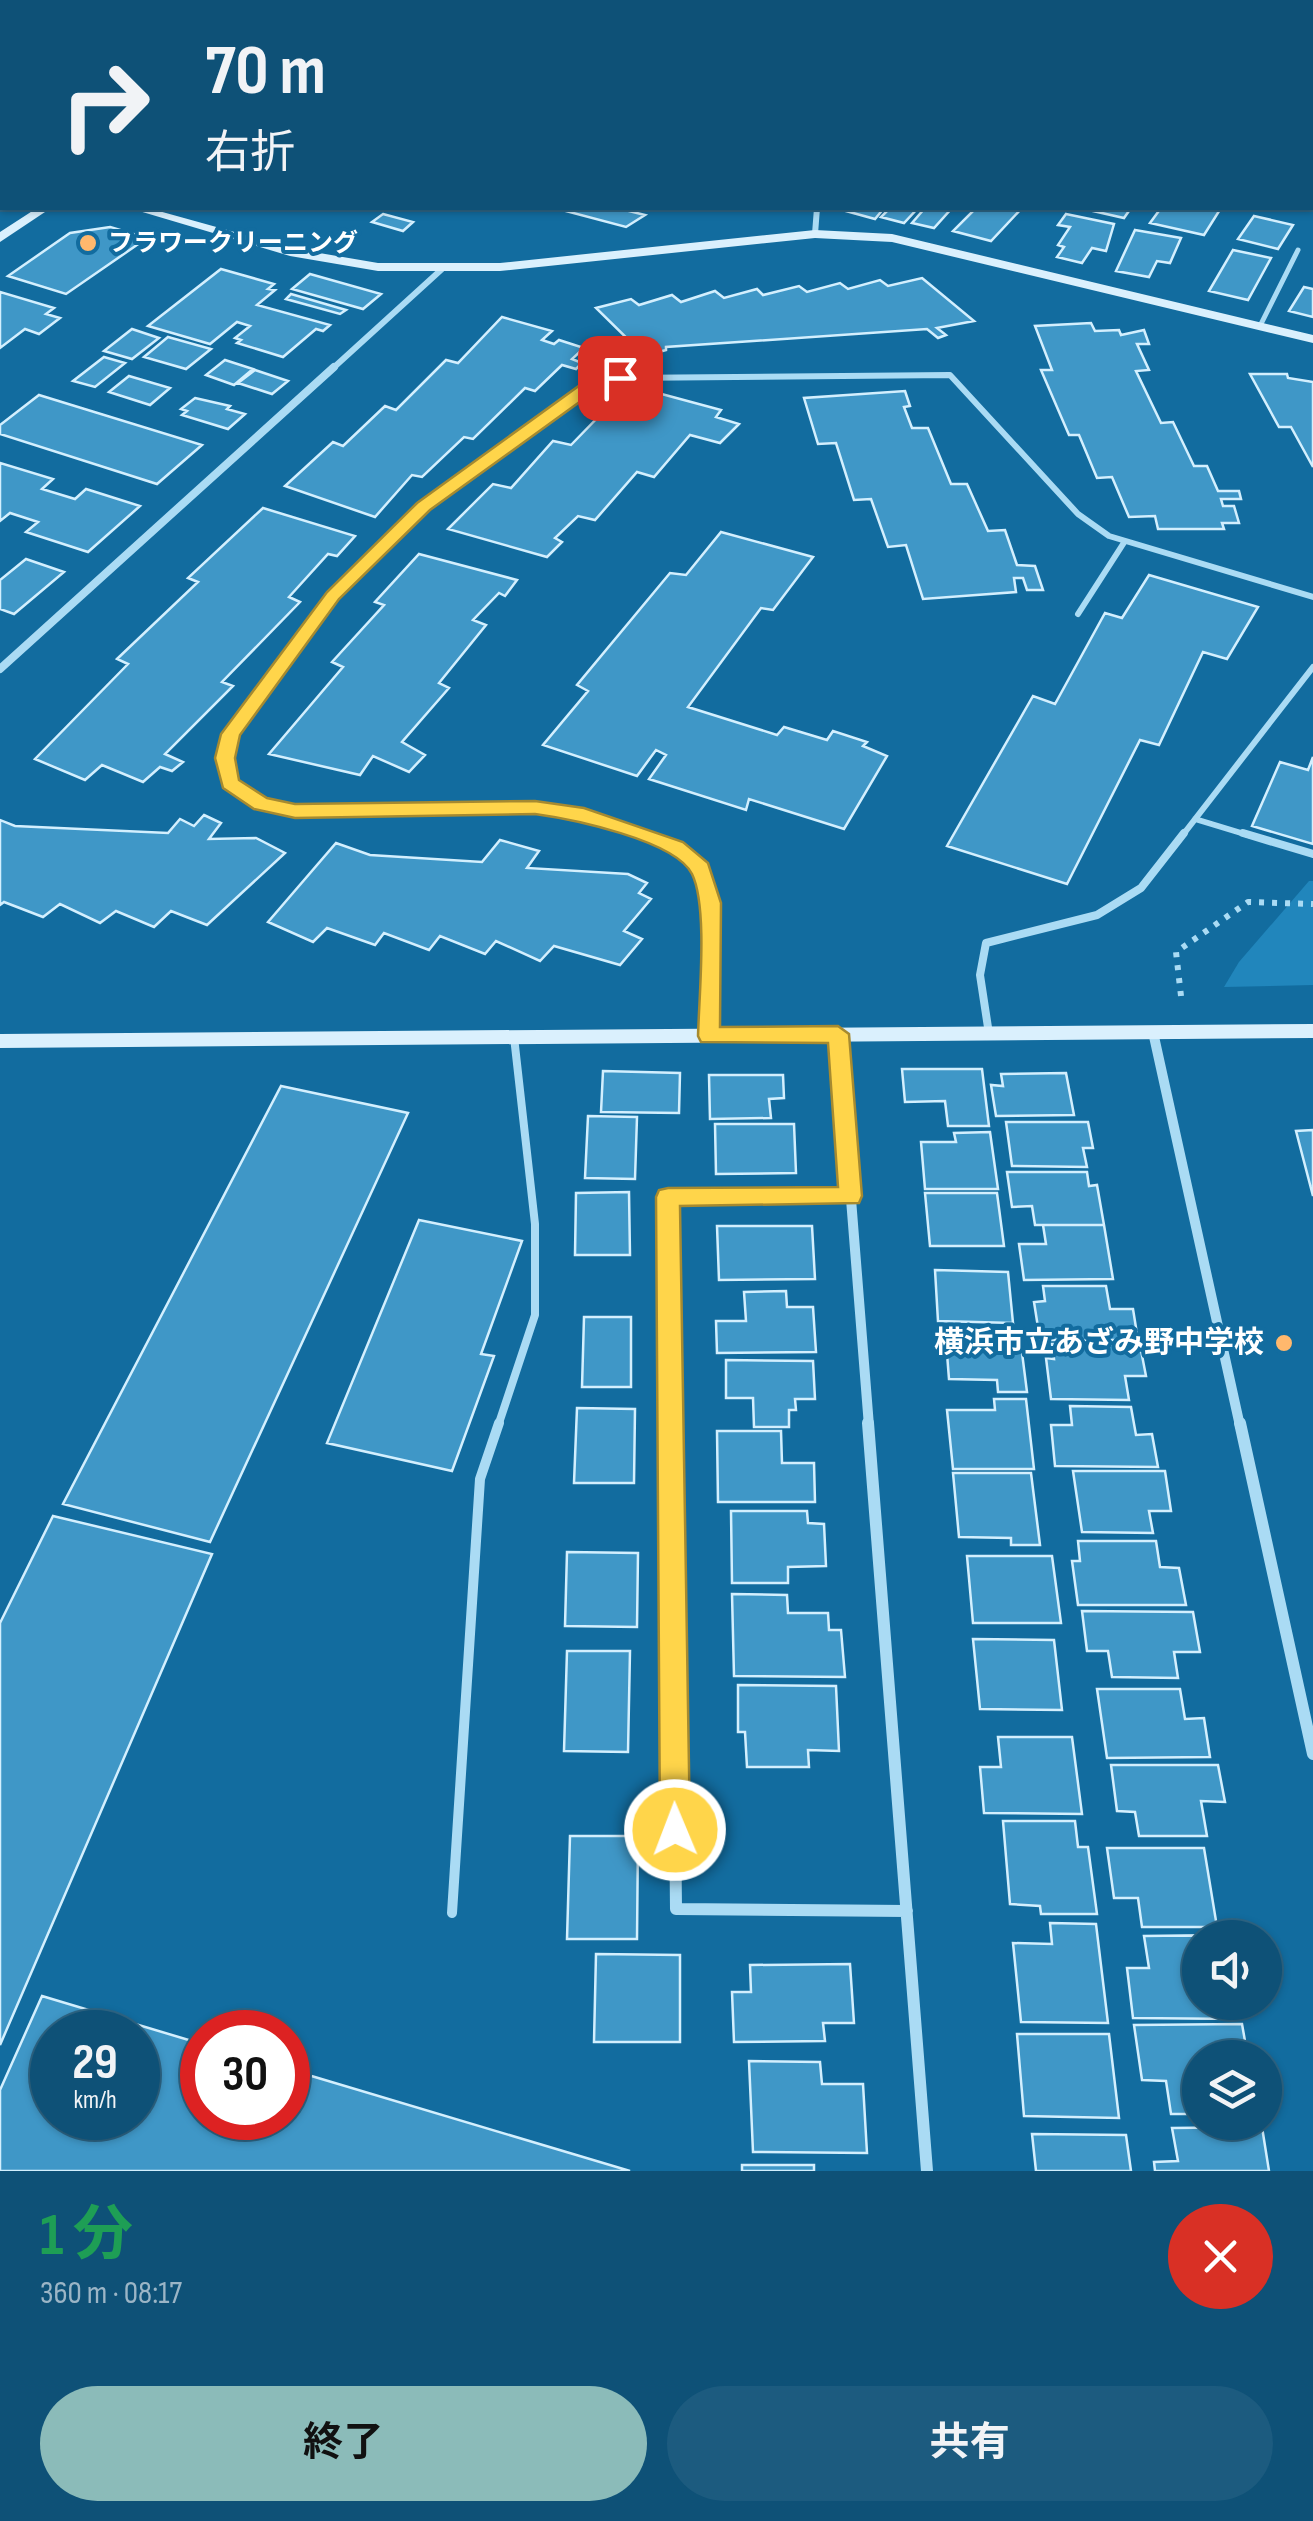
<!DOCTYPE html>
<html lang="ja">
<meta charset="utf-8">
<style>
body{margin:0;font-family:"Sofia Sans Condensed","Noto Sans JP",sans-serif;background:#1c5b7f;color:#f1f3f6;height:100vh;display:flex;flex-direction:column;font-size:38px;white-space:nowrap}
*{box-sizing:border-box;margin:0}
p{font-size:32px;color:#9bb5c6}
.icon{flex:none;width:55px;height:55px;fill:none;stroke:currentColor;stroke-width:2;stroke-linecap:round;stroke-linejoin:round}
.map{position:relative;height:2171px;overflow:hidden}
.details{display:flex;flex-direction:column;background:#0e5177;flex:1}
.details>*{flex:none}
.guide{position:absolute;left:0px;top:0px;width:1315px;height:210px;box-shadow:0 2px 8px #0004,0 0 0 2px #2e6889;background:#0e5177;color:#f1f3f6;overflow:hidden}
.tools{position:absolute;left:1182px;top:1920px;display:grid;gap:20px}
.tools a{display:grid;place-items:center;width:100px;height:100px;border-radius:50%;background:#0e5177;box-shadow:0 2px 8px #0004,0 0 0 2px #2e6889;font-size:50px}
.speed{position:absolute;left:30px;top:2010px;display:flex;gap:20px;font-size:50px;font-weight:700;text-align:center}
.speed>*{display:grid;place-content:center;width:130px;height:130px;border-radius:50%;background:#0e5177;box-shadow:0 2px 8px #0004,0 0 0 2px #2e6889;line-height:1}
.speed small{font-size:25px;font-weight:400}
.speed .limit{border:15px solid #d22;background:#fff;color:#111}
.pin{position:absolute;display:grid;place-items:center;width:85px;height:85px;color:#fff;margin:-42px;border-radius:20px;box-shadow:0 5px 15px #0006}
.me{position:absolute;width:110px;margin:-55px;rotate:359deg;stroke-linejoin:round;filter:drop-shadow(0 0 8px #0008)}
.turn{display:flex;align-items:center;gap:35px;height:210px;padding:0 40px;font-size:45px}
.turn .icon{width:130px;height:130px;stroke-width:2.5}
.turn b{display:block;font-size:70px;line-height:85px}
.round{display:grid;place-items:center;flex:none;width:105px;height:105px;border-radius:52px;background:#1c5b7f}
.overview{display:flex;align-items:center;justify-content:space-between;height:170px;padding:0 40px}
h1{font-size:60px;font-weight:700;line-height:75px;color:#1e9e55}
.button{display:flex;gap:20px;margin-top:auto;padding:20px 40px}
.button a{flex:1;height:115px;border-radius:60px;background:#8bbbb9;color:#111;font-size:40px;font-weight:700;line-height:115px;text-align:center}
.button a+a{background:#1c5b7f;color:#f1f3f6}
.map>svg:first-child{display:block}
.green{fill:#2186bc}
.building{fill:#3f97c7;stroke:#d3effe;stroke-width:2.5;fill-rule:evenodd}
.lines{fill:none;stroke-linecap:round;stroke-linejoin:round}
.path{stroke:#aadbf4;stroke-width:6;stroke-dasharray:5 8;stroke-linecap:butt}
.lane-far3{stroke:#aadbf4;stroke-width:5}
.lane-far2{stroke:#aadbf4;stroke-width:6}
.lane-far1{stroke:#aadbf4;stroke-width:8}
.lane{stroke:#aadbf4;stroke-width:10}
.street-far3{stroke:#aadbf4;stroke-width:6}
.street-far2{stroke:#aadbf4;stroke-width:8}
.street-far1{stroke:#aadbf4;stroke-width:10}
.street{stroke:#aadbf4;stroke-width:12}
.secondary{fill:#daf0fd;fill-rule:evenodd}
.route{fill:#ffd54a;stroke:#a68a30;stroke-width:2.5}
.poi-dot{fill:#ffb86d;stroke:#126c9f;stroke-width:4}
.labels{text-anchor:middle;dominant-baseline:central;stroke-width:8;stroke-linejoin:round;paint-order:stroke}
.far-poi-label{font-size:25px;font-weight:bold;fill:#fff;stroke:#126c9f;text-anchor:start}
.poi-label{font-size:30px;font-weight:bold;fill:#fff;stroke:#126c9f;text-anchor:end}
</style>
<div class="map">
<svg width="1313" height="2171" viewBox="0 0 1313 2171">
<rect width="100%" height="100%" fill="#126c9f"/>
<path class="green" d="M1309,881H1313V985L1224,987L1239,962Z"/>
<path class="building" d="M565,208H617L645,215L626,227L562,210Z
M835,208H884L875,219Z
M890,208H918L904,223L881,217Z
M925,208H952L934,228L912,223Z
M976,208H1022L991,241L953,231Z
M1096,208H1131L1124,218L1093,211Z
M1161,208H1221L1204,235L1150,223Z
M383,214L413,222L403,231L372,222Z
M1066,214L1114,224L1106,251L1092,248L1082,263L1057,257L1064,247L1058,245L1070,227L1058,225Z
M1254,216L1293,225L1278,249L1238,239Z
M110,227L147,238L66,294L8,276L70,233Z
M1135,230L1181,238L1170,263L1157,261L1149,277L1116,271Z
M1233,250L1271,258L1248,300L1209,291Z
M221,269L274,284L268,289L275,290L257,305L330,325L323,331L316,329L283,357L237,343L241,340L235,338L250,326L237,322L210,344L148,326Z
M310,274L381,294L363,309L292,289Z
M922,278L974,321L937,328L946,335L938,338L927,329L666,347V350L645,356L596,308L631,299L639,305L672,295L681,302L715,291L724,298L757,289L763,295L799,286L807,292L840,283L848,289L880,280L888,286Z
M1304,287L1313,289V317L1289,311Z
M0,292L54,308L46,314L60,318L39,334L25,329L0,348Z
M291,294L346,310L340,314L286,299Z
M502,317L552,331L542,340L554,344L559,340L584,348L572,359L582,363L576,369L562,365L535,391L525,388L473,439L464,437L422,477L412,475L375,517L285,486L333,442L343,446L385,406L396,410L446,360L458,363Z
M1091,323L1095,331L1119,330L1121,335L1144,330L1149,344H1137L1149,370L1136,371L1161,423L1173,422L1194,466H1207L1218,491H1239L1241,499H1221L1223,506H1234L1239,523H1222L1224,529H1158L1155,516L1129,517L1112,477L1097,478L1079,435H1069L1041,370H1052L1035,326Z
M132,329L159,338L132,359L104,351Z
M168,337L211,349L186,369L144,357Z
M104,357L125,363L95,387L73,381Z
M225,360L253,369L234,385L206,375Z
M255,370L288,381L272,394L238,383Z
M1250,374H1287L1288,378L1313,382V467L1291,427H1279Z
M129,376L170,388L150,405L109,392Z
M643,389L721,410L716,417L739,424L720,443L690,435L654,477L637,472L595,520L578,516L555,538L562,542L547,557L448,529L493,484L511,488L553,441L571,445L608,407L623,411Z
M905,391L910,406L904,407L912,428H928L951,484H967L988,531L1005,530L1017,565L1035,566L1043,590H1027L1023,578H1014L1016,592L923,599L906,545L888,547L871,499L854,500L836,443L818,444L804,398Z
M39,395L202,445L157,484L0,434V425Z
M195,398L230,406L227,409L245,414L228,429L182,415L187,411L181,409Z
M0,463L53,479L42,489L75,499L86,489L140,506L88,552L26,532L38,522L10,513L0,521Z
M263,508L355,536L337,556L328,554L289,597L300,602L222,682L233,686L165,754L183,762L172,771L160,767L143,782L102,765L85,780L35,759L128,664L117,659L198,582L188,578Z
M721,532L813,557L773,610L761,608L688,707L777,735L784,727L827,740L833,731L867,742L863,746L887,756L844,829L749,799L746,810L649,779L666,755L656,750L637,776L543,745L588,691L577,685L670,573L686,575Z
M419,554L517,580L505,596L499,593L473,620L486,625L439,683L449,688L402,742L425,755L409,772L373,756L360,775L269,754L343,667L332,662L384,605L375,602Z
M26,559L64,572L14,614L0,609V580Z
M1149,575L1258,607L1227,659L1203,652L1159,745L1140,740L1067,884L947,846L1033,696L1055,704L1105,613L1122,618Z
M1313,757V844L1252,826L1280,762L1308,770Z
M204,815L221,823L209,839L256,838L285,853L207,925L171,911L154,927L116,911L100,923L60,904L43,917L4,902L0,905V820L15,826L168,833L180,819L194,826Z
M500,840L539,851L527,868L628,874L647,883L639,893L651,899L624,931L642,939L620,965L554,946L540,961L496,941L485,954L440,936L429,950L384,933L375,945L327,928L313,942L268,922L336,843L370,855L482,862Z
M902,1069H982L989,1126H948L945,1101L905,1102Z
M603,1071L680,1073L679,1113L601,1112Z
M1066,1073L1074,1115L996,1116L991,1085L1003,1086L1001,1074Z
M709,1075H783L784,1098L769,1099L771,1118L710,1119Z
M281,1086L408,1113L210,1542L63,1504Z
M588,1116L637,1117L635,1179L585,1178Z
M1006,1122H1088L1093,1148H1083L1087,1167L1012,1166Z
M715,1124H794L796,1173L716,1174Z
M1313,1130V1196L1296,1131Z
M990,1132L998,1189H925L921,1142H956L954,1133Z
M1007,1172H1087L1089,1186L1097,1185L1104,1225H1035L1032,1206L1012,1207Z
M629,1192L630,1255H575L576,1193Z
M925,1193H997L1004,1246H930Z
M419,1220L522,1241L481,1354L494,1356L452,1471L327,1443Z
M1043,1225H1104L1113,1279L1024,1280L1019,1244H1046Z
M717,1226H812L815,1279L719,1280Z
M935,1270L1008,1272L1013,1323L938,1321Z
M1043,1286H1106L1110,1309H1133L1138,1340H1040L1034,1302L1045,1301Z
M786,1291L787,1307H813L816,1352L717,1353L716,1321H746L744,1292Z
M584,1317H631V1387H582Z
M945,1328L1019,1329L1027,1392H998L997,1380L949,1379Z
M1052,1344L1140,1345L1146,1376H1125L1129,1400L1051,1399L1046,1358L1054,1359Z
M726,1360L813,1361L815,1399H795L796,1410H789V1427H754L753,1398H726Z
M994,1399H1026L1034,1469H953L947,1410H995Z
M1070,1406L1131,1407L1136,1435L1152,1434L1158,1467L1055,1466L1051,1425H1072Z
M577,1408L635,1409L634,1483H574Z
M717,1431H781L782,1463H814L815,1502H718Z
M1073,1471H1165L1171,1511H1149L1153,1533L1082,1532Z
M953,1473H1031L1040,1545H1011V1538L959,1537Z
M731,1511H807L808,1523L824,1524L826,1566L788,1567V1583H732Z
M53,1516L212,1554L0,2045V1623Z
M1078,1541H1156L1160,1567L1179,1568L1186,1605H1078L1072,1561H1080Z
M567,1552L638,1553L637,1627L565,1626Z
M967,1556H1052L1061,1623H973Z
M732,1594L787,1595L788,1613H828L829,1630H841L845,1677L734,1676Z
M1082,1611L1193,1612L1200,1652H1174L1178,1678L1112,1677L1108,1651H1087Z
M973,1639L1054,1640L1062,1710L980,1709Z
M567,1651H630L628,1752L564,1751Z
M738,1685L836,1686L839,1751L808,1750L809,1767H747L745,1732H738Z
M1097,1689H1180L1185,1719L1204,1718L1210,1757L1107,1758Z
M998,1737H1072L1082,1814L984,1813L980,1767H1001Z
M1111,1765H1218L1225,1802L1201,1801L1207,1836H1139L1135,1812L1117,1811Z
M1003,1821H1075L1078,1847H1088L1097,1914H1041L1040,1906L1010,1904Z
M570,1836H638L637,1939H567Z
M1107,1848H1204L1217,1927H1142L1138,1898H1114Z
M1050,1923L1096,1924L1108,2023L1021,2022L1013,1943L1052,1944Z
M1225,1935L1200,1938V2002H1236L1239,2019L1133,2018L1127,1968H1149L1144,1936Z
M596,1954L680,1955V2042H594Z
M850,1964L854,2023H823L825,2041L734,2042L732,1992H751L750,1965Z
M42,1996L202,2044V2118H288V2069L630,2171H0V2090ZM52,2032H138V2118H52Z
M1242,2024L1248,2058H1200V2114H1171L1166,2081L1142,2080L1134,2025Z
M1017,2034H1109L1119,2118L1024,2116Z
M749,2061L820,2062L822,2084H863L867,2153L753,2152Z
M1262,2127L1269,2171H1155L1154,2162L1178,2161L1172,2128Z
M1032,2134L1126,2135L1131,2171H1036Z
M742,2165H814V2171H742Z"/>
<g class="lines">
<path class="path" d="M1181,996L1176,952L1248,902L1313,904"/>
<path class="lane-far3" d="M1260,326L1298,250"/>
<path class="lane-far2" d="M1078,614L1125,541
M1195,819L1251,836
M643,836L577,813L535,807L295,811L261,804L230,783L225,757L231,735L333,596L424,507L593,384L620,378L950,375L1078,514L1109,536L1313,597
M1182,836L1313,667"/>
<path class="lane-far1" d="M636,833C659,841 681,847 697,866C721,894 709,997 709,1036
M1243,833L1313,854
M989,1034L980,975L986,943L1097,915L1141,888L1184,833
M498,1426L535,1315V1224L514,1037"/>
<path class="lane" d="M452,1913L480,1479L499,1423"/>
<path class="street-far3" d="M639,0L649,2
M815,234L817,208
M331,370L442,269"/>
<path class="street-far2" d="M0,669L334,367"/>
<path class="street-far1" d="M1153,1032L1240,1426
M838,1035L869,1426
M671,1426L668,1197L850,1196"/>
<path class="street" d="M671,1423L676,1909L907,1911
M868,1423L927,2171
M1240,1423L1313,1754"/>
<path class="secondary" d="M0,168H2V176H0Z
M37,208H51L0,242V232Z
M129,208H148L296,249L378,263H500L815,230L892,234L1313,335V343L892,242L815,238L500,271H378L290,256Z
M1313,1024V1038L0,1048V1034Z"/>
</g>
<path class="route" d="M620,373L628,378L626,382L599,388L430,510L339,599L240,735L235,758L239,780L267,798L295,804L535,801L584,808L683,842L708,863L721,903L720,1027L838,1026L849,1034L862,1196L859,1203L680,1206L690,1830L686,1840L675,1844L665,1840L660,1830L656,1197L659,1190L668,1188L838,1187L828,1043L701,1042L698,1036C699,996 708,907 692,874C675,840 571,819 535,814L295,818L254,809L223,788L215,758L221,734L327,592L417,503L587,380Z"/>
<g class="poi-dot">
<circle cx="88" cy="243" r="10"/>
<circle cx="1284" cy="1343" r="10"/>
</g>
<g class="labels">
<g class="far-poi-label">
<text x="108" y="243">フラワークリーニング</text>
</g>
<g class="poi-label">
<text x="1264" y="1343">横浜市立あざみ野中学校</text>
</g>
</g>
</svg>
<div class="tools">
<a><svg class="icon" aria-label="sound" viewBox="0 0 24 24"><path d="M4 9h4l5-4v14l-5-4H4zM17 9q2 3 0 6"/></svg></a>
<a><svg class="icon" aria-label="layers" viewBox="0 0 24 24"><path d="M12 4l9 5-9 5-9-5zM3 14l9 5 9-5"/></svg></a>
</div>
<div class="speed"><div>29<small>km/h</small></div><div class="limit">30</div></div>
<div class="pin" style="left:620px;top:378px;background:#d93025"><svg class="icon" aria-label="arrive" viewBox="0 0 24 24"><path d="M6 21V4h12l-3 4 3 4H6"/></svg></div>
<svg class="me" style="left:675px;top:1830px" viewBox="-20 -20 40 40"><circle r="17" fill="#ffd54a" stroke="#fff" stroke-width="3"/><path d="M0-11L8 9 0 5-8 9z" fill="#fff"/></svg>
<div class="guide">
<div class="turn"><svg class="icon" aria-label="right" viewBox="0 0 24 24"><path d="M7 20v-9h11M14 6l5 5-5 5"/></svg><div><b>70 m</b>右折</div></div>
</div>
</div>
<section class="details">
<div class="overview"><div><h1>1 分</h1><p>360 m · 08:17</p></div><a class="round" style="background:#d93025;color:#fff"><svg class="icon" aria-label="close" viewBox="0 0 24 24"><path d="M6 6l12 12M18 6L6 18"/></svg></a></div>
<div class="button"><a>終了</a><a>共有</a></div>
</section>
